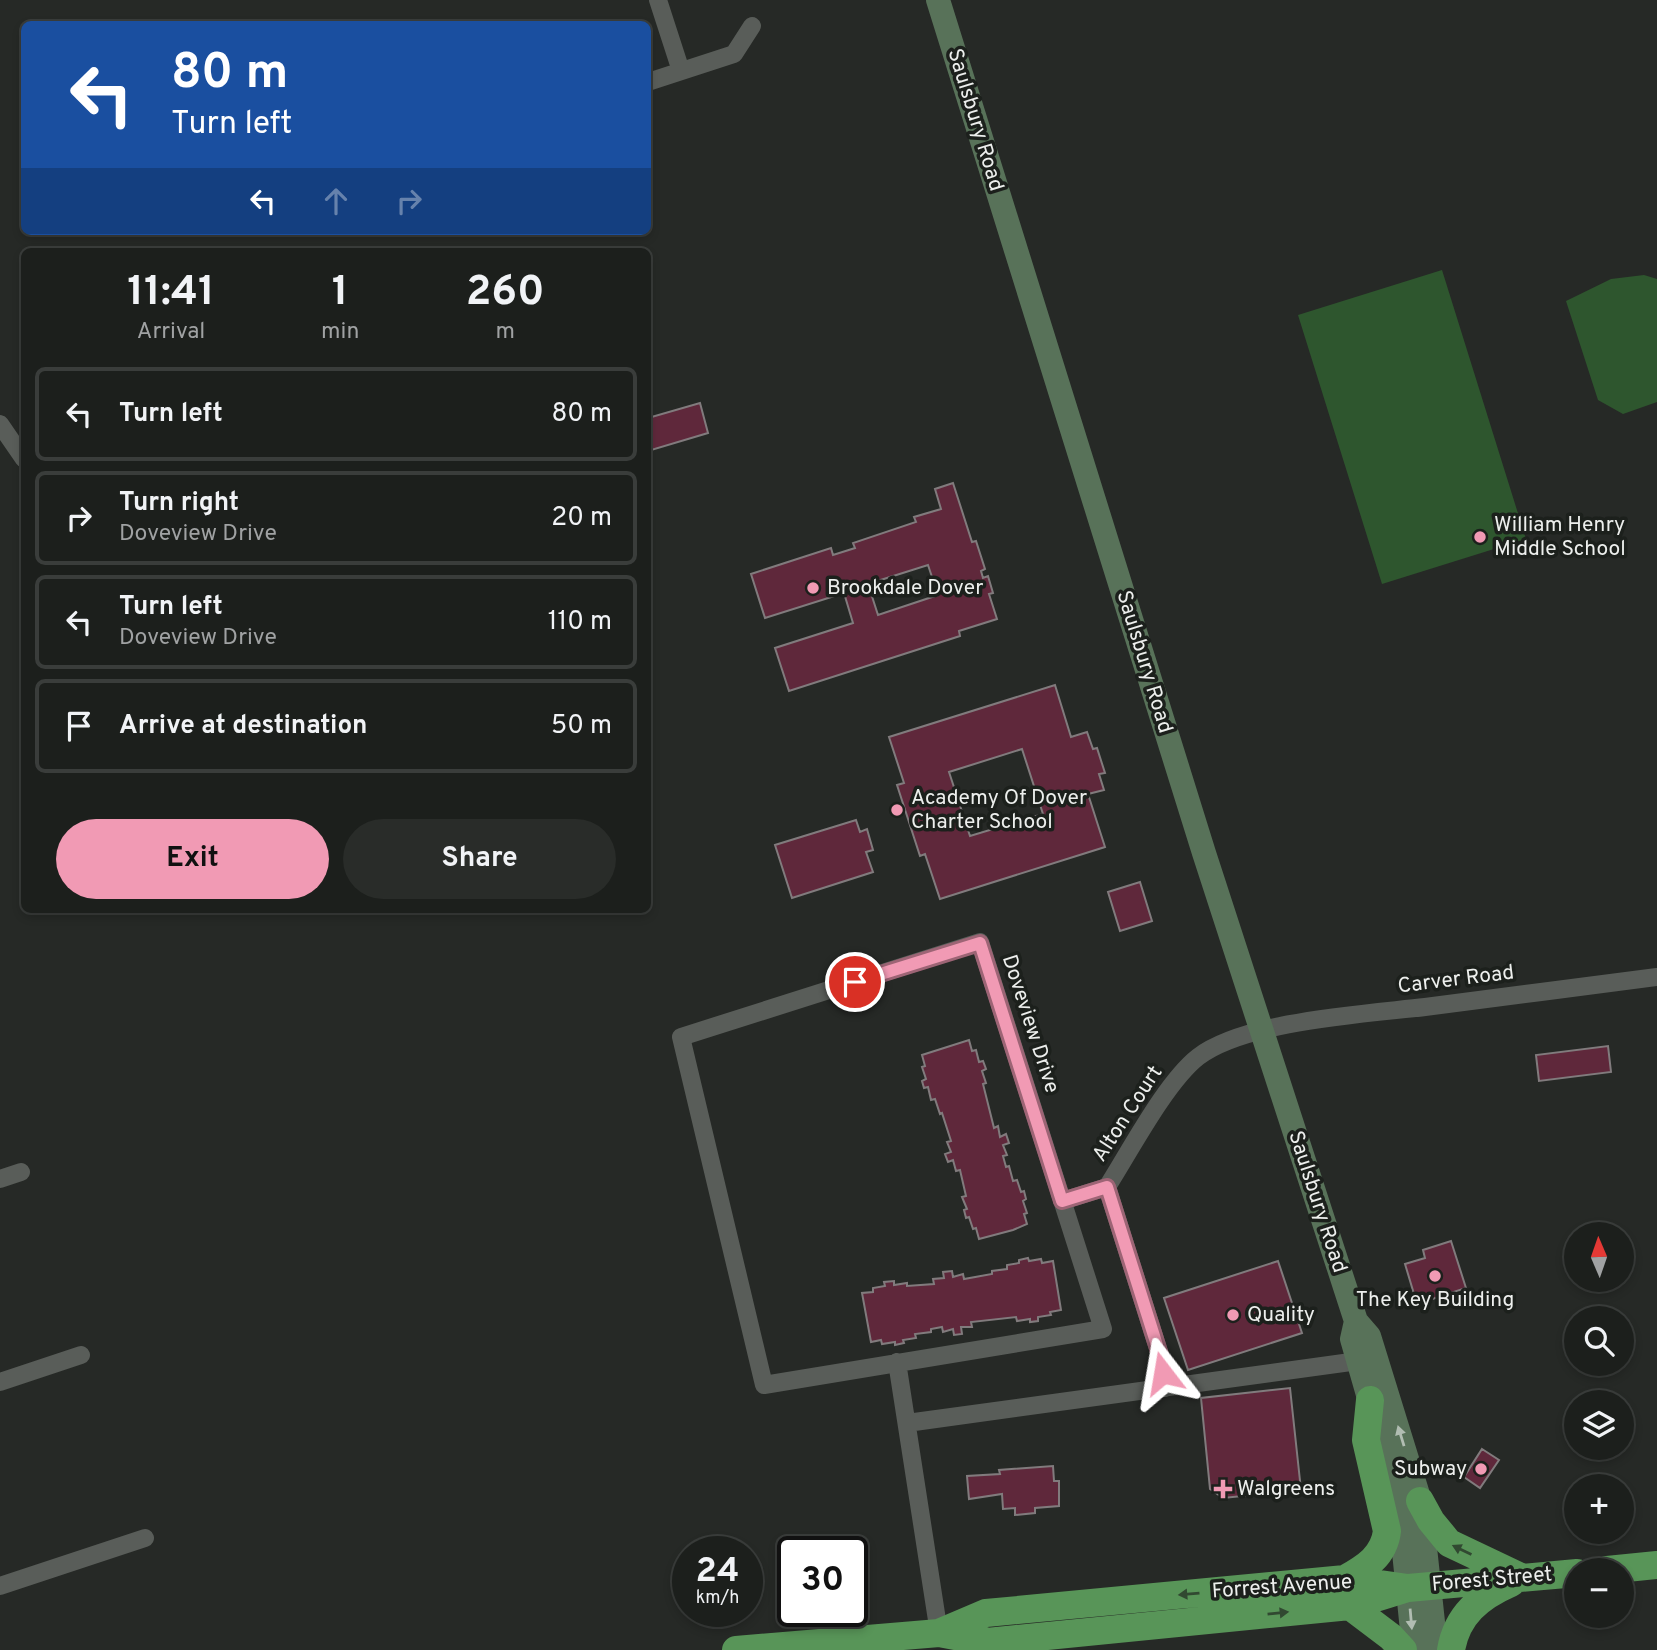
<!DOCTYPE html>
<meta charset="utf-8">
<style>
body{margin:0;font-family:Overpass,sans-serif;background:#292c29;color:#f1f3f6;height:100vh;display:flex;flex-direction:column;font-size:26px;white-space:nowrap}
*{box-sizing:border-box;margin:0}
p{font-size:23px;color:#a0a2a3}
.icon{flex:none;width:38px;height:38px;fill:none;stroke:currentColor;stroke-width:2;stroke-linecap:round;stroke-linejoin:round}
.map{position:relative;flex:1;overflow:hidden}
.panel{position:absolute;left:21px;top:248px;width:630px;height:665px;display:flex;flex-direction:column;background:#1c1f1c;border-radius:10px;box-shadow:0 4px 10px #0003,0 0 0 2px #3a3d3b}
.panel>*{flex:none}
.hud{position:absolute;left:21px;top:21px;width:630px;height:214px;border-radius:10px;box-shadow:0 4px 10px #0003,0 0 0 2px #3a3d3b;background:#1a4fa0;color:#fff;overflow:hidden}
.needle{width:46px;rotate:358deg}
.tools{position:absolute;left:1564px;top:1222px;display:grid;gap:14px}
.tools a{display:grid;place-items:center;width:70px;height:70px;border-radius:50%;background:#1c1f1c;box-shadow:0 4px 10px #0003,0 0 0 2px #3a3d3b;font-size:35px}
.speed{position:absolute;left:672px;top:1536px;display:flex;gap:14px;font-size:35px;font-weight:700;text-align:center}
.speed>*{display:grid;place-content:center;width:91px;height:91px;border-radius:50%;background:#1c1f1c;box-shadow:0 4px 10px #0003,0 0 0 2px #3a3d3b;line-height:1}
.speed small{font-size:18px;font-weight:400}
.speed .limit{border:4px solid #111;border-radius:10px;background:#fff;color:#111}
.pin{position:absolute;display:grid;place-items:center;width:60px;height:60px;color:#fff;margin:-30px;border:4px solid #fff;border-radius:50%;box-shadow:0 2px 7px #0007}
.me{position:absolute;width:77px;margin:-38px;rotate:346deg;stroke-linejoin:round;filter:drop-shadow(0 0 5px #0008)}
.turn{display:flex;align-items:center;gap:24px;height:147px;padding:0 35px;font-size:32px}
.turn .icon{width:91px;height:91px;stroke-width:2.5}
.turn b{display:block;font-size:49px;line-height:60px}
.lanes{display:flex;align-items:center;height:66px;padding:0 35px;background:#0003;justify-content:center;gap:35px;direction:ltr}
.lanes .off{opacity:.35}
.eta{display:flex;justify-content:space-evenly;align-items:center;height:119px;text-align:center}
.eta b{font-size:42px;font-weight:700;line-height:49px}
.action{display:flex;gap:14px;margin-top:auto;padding:14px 35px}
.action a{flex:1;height:80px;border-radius:42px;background:#f19ab4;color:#111;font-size:28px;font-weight:700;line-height:80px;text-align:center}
.action a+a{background:#292c29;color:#f1f3f6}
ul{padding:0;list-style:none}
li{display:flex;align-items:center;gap:21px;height:94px;margin:0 14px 10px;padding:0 21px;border:4px solid #3a3d3b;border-radius:10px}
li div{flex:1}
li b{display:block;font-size:26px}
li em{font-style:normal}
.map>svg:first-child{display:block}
.green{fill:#2e562e}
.building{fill:#5f283b;stroke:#817b7d;stroke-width:2;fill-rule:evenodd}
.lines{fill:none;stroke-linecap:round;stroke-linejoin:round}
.minor{stroke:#595d59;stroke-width:18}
.secondary{stroke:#587259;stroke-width:24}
.trunk{stroke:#589558;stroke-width:28}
.oneway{fill:#b1bdb2}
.oneway2{fill:#314931}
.route-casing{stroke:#9d6475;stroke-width:18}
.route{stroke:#f19ab4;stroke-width:12}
.poi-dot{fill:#f19ab4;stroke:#1c201c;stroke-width:2.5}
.labels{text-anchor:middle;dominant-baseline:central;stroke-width:7;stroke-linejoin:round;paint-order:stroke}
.street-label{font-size:21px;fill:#edefed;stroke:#1c201c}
.poi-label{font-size:21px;fill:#edefed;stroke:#1c201c;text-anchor:start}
</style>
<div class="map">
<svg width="1657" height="1650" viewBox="0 0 1657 1650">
<rect width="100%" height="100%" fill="#262926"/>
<path class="green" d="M1442,270L1526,539L1382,584L1298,315Z
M1644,275L1657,279V402L1623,414L1598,400L1566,301L1611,279Z"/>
<path class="building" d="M700,403L708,433L648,451V418Z
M953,483L972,542L976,541L985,569L981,571L983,578L988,576L993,593L989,594L997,619L959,631L960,636L789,691L775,648L853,623L844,593L765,618L751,574L831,548L833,555L855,548L853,543L916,522L914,517L941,509L935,489ZM928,565L938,595L878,615L868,584Z
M1055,685L1071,737L1087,732L1093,749L1097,748L1105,773L1099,774L1104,790L1088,794L1105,847L940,899L925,854L920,856L897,785L904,783L889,737ZM1022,749L1043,814L970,836L949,772Z
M856,820L860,832L867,829L873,850L866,852L873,872L792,898L775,845Z
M1140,882L1152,921L1120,931L1108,892Z
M969,1040L972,1051L976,1050L979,1062L983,1061L986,1069L982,1071L986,1083L983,1084L994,1128L998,1126L1000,1137L1006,1134L1009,1143L1003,1145L1007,1155L1003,1156L1006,1167L1009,1166L1013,1181L1017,1180L1021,1192L1024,1191L1026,1199L1023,1201L1027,1213L1024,1214L1027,1224L1013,1230L979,1239L976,1228L973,1229L969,1217L966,1218L964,1210L967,1209L962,1197L966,1196L960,1170L956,1171L953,1160L948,1162L945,1154L951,1152L947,1142L951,1141L942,1113L940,1114L935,1099L931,1100L928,1087L924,1088L922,1081L926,1079L922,1067L925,1066L922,1055Z
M1608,1046L1611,1072L1539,1081L1536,1055Z
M1451,1241L1466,1288L1417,1304L1405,1264L1425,1258L1423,1250Z
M1028,1258L1029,1261L1041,1259L1042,1263L1053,1261L1061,1310L1050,1312L1051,1315L1038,1317V1321L1030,1322V1319L1017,1321L1016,1317L971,1322L972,1327H961L962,1334L954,1335L953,1329L943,1332L942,1327L931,1329V1332L915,1334L916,1338L903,1340L904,1343L895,1345V1342L882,1344L881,1340L871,1342L862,1293L873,1292V1288L885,1286L884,1282L894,1281V1285L907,1283V1286L934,1284L933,1279L944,1278L943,1272L952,1271L953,1277L963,1274L964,1279L992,1274V1271L1007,1269V1265L1019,1263V1260Z
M1278,1261L1302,1333L1188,1370L1164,1298Z
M1290,1388L1301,1490L1223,1498L1210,1489L1201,1398Z
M1482,1449L1499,1460L1480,1488L1464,1477Z
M1053,1466L1054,1481H1059V1506L1035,1508V1513L1015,1515V1508L1003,1509L1002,1494L969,1499L967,1476L1000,1474L999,1470Z"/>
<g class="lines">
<path class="minor" d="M658,0L681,71
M648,82L734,54L752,26
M0,424L24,459
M980,942L1103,1329L764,1385L681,1037Z
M0,1179L21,1172
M1062,1201L1107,1187
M897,1362L939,1633
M0,1382L81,1355
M1165,1388L1161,1358L1107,1187C1130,1151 1166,1082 1198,1057C1245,1021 1365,1014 1425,1007C1502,997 1580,987 1657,977
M907,1423L1358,1361
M0,1586L145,1538"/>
<path class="secondary" d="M938,0L1204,853L1356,1321L1369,1336L1420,1501L1436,1650
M1356,1321L1352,1339L1399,1503L1414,1650"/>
<path class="trunk" d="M1420,1501L1431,1521L1449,1543L1521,1577
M1607,1570L1657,1565
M1345,1579C1366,1567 1384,1556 1387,1531L1366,1440L1370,1400
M1350,1606L1391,1637L1403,1650
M939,1633L986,1613L1345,1579L1408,1588L1577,1573
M736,1650L939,1633L987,1642L1350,1606L1408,1588
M1451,1650C1457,1615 1479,1597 1511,1583"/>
</g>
<defs><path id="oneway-solid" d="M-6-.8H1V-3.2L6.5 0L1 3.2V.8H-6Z" transform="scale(1.75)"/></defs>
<g class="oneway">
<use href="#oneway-solid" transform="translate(1401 1436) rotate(-107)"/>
<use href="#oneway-solid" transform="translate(1411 1619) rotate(85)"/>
</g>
<g class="oneway2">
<use href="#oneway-solid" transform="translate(1462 1550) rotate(-154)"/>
<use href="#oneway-solid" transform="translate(1189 1594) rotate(175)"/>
<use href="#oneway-solid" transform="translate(1278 1613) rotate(-6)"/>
</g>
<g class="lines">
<defs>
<path id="route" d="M855,982L980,943L1062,1201L1107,1187L1161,1358L1163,1373"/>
</defs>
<use href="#route" class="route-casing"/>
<use href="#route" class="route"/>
</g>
<g class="poi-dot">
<circle cx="1480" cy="537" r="7"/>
<circle cx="813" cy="588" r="7"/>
<circle cx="897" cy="810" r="7"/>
<circle cx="1435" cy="1276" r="7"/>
<circle cx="1233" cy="1315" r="7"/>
<circle cx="1481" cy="1469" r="7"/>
<path d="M1219.5 1478.5h7v7h7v7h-7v7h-7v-7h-7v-7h7z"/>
</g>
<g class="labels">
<g class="street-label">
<text transform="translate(975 120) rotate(73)">Saulsbury Road</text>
<text transform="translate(1144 662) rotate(73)">Saulsbury Road</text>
<text transform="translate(1456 980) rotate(-7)">Carver Road</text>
<text transform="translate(1030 1024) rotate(72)">Doveview Drive</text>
<text transform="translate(1128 1114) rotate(-57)">Alton Court</text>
<text transform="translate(1317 1202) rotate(72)">Saulsbury Road</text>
<text transform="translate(1492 1580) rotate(-5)">Forest Street</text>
<text transform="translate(1282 1587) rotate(-4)">Forrest Avenue</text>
</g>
<g class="poi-label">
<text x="1494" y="525">William Henry<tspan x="1494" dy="24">Middle School</tspan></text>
<text x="827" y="588">Brookdale Dover</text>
<text x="911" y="798">Academy Of Dover<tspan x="911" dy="24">Charter School</tspan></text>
<text x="1435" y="1300" text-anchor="middle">The Key Building</text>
<text x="1247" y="1315">Quality</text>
<text x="1467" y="1469" text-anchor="end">Subway</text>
<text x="1237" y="1489">Walgreens</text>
</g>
</g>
</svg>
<div class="tools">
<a><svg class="needle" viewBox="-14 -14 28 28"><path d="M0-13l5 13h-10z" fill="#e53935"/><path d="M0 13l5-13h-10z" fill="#a0a2a3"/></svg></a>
<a><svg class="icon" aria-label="search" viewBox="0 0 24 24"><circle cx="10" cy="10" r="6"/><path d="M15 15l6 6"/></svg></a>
<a><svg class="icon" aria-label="layers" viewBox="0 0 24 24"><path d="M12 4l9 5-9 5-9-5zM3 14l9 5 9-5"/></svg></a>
<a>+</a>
<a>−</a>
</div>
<div class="speed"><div>24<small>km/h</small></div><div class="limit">30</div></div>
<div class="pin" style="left:855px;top:982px;background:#d93025"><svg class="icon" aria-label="arrive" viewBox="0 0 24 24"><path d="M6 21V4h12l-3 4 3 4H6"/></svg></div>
<svg class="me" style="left:1163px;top:1373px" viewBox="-20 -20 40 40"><path d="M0-17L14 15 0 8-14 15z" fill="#f19ab4" stroke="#fff" stroke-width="4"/></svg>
<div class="hud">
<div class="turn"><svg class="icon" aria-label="left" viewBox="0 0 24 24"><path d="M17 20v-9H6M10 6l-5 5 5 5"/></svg><div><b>80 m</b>Turn left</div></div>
<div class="lanes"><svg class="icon" aria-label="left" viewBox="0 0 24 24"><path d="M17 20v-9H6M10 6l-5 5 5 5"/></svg><svg class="icon off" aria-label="ahead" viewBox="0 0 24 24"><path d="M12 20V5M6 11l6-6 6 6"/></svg><svg class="icon off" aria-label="right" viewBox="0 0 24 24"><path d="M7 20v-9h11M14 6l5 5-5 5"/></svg></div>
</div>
<section class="panel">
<div class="eta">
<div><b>11:41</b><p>Arrival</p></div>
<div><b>1</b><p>min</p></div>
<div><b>260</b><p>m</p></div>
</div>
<ul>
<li><svg class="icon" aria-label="left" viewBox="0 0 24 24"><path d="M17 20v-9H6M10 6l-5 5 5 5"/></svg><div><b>Turn left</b></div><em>80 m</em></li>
<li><svg class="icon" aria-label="right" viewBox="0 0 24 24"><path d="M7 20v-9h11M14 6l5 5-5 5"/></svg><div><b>Turn right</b><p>Doveview Drive</p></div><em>20 m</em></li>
<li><svg class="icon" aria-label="left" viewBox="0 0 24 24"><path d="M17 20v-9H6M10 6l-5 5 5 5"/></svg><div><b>Turn left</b><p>Doveview Drive</p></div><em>110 m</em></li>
<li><svg class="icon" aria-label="arrive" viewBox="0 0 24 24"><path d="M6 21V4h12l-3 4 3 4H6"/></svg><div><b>Arrive at destination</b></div><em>50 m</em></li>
</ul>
<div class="action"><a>Exit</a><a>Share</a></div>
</section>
</div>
